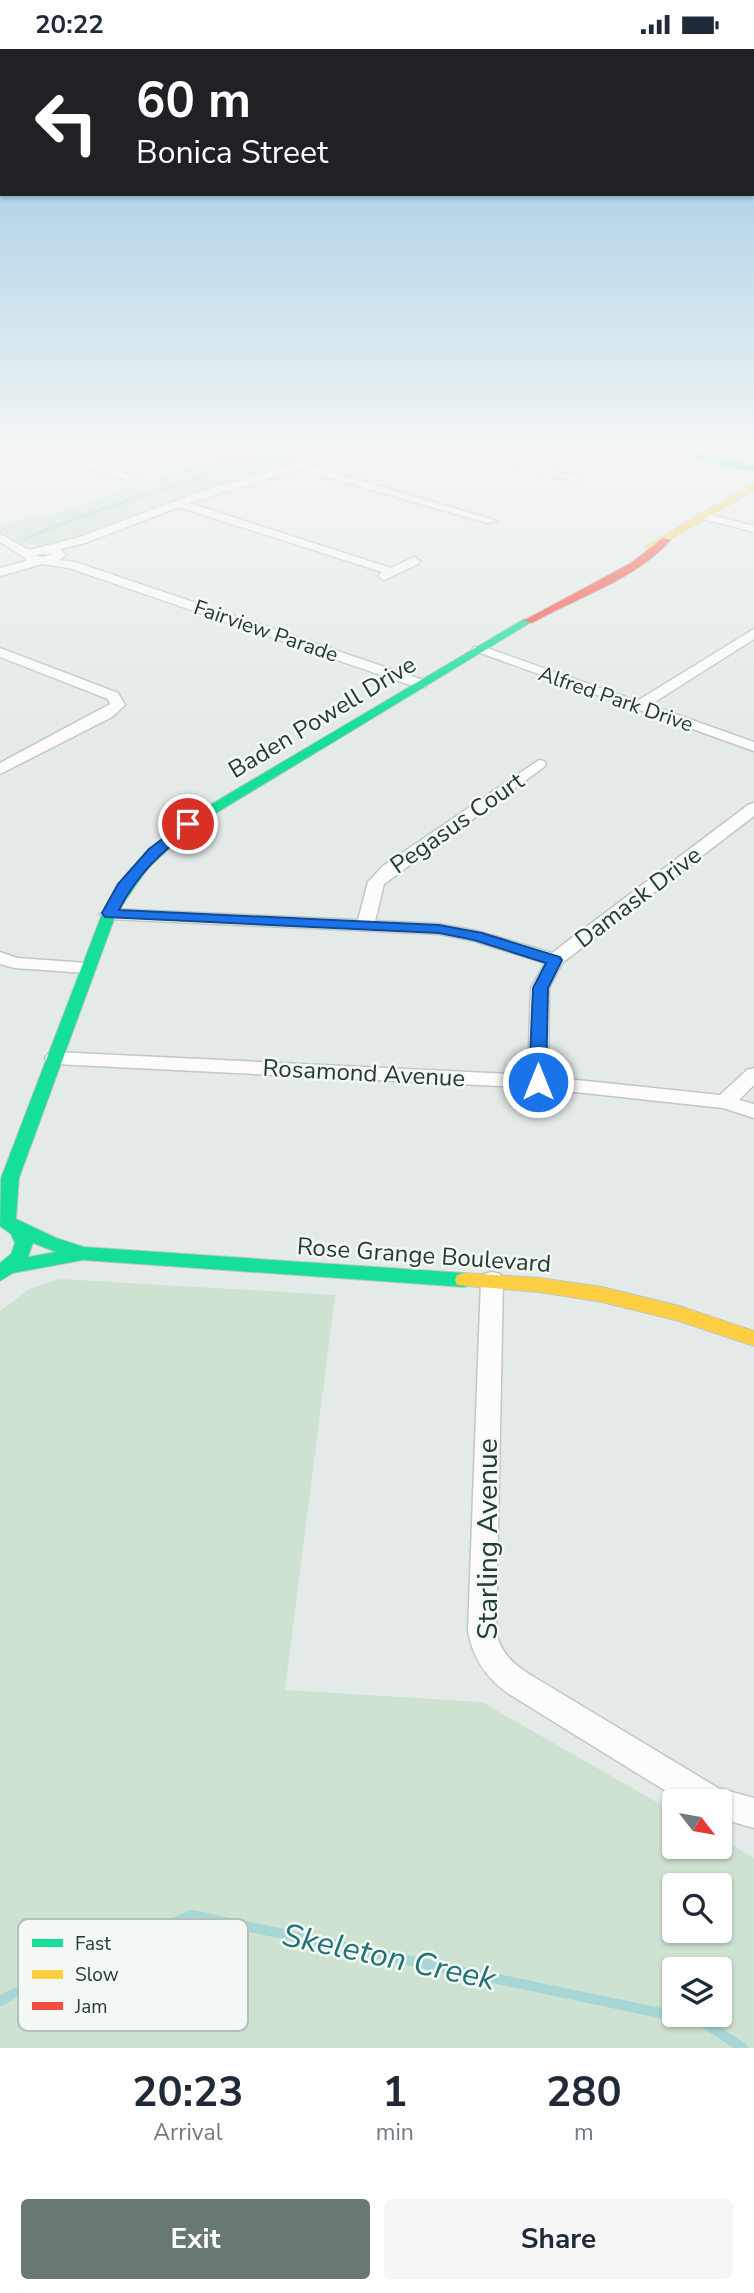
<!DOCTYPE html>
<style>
body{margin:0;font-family:"Nunito Sans",sans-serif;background:#f6f6f7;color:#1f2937;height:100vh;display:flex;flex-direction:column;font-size:26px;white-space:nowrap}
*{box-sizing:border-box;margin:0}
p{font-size:23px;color:#747a83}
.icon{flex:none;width:38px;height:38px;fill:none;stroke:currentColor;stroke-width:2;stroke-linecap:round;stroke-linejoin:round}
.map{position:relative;height:1999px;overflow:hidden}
.side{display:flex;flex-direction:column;background:#fff;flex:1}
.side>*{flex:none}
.top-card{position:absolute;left:0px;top:0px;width:754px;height:147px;box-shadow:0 2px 5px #0004;background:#202124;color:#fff;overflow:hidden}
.needle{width:46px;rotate:121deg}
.controls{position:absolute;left:662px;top:1740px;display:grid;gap:14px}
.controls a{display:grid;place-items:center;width:70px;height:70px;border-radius:7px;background:#fff;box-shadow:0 2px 5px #0004;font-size:35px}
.pin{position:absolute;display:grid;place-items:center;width:60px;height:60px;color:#fff;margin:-30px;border:4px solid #fff;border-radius:50%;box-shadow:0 2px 7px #0007}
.me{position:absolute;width:77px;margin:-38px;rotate:0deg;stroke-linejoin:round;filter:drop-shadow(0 0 5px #0008)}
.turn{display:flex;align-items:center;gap:24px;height:147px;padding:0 21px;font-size:32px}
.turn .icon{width:91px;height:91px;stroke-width:2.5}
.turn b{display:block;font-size:49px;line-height:60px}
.eta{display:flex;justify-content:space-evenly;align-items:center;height:119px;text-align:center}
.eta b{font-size:42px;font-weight:700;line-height:49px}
.cta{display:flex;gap:14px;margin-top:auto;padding:14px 21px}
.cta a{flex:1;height:80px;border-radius:7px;background:#677971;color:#fff;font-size:28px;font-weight:700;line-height:80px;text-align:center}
.cta a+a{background:#f6f6f7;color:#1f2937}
.status{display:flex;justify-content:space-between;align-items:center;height:49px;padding:0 35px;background:#fff;direction:ltr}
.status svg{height:19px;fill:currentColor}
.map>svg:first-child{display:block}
.green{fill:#cee2d2;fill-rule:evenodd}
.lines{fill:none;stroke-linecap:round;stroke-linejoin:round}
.stream-far1{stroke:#a7d6d6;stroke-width:3.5}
.stream{stroke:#a7d6d6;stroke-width:10}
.street-casing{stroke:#c1c7c4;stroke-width:3}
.fast-casing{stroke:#c0c7c4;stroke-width:2}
.slow-casing{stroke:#c0c7c4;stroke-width:2}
.jam-casing{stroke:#c0c7c4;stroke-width:2}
.street{fill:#fbfcfb;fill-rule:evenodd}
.fast{fill:#16e098;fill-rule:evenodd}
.slow{fill:#ffcf43;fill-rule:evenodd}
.jam{fill:#f24e42;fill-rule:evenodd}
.route{fill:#1a73e8;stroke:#114b97;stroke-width:2}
.labels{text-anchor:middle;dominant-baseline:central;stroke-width:5;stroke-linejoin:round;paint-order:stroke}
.far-street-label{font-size:21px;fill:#233c32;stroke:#f3f8f5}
.street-label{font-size:24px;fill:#233c32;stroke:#f3f8f5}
.near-street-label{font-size:28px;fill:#233c32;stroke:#f3f8f5}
.near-water-label{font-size:32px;font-style:italic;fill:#207275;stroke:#f3f8f5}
.key{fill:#f3f8f5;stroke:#b5c0ba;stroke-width:2}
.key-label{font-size:19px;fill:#233c32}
</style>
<div class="status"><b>20:22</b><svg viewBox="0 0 49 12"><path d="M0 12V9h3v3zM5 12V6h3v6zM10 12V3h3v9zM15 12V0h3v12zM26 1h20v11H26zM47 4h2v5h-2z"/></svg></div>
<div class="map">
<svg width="754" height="1999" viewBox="0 0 754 1999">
<rect width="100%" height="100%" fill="#e4eae7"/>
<path class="green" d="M263,398H356L198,444L73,491L47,498L22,494L0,483V475L62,463L140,434Z
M60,1230L335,1246L285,1641L482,1653L674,1763V1797H719V1789L754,1809V1999H0V1262L29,1240ZM674,1836H719V1881H674ZM674,1920H719V1965H674Z"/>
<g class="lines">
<path class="stream-far1" d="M25,490C119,450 215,423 314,398"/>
<path class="stream" d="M0,1952L31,1935L192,1866L703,1973L743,1999"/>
<defs>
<path id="street" d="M26,398H41L139,430L130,432Z
M356,398H371L311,417L497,472L487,474L300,420L189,454L391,519L414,508L420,512L418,515L384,531L378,527L382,523L179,458L85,494L60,500L66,506L59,511L75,513L426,632V638H416L69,519L42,515L0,527V519L26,512L24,508L0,493V485L29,501L77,489L205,441ZM40,505H52L44,508L35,507Z
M451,398H467L580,429L575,432Z
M703,464L754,477V483L699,469V465Z
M754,580V590L650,656L754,693V702L472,601L474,598H484L637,652Z
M0,599L118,644L125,656L112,668L0,725V714L110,655L108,650L0,608Z
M539,711L544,712L546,715L544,718L384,835L375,872L439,875L477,882L552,904L748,756L754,754V767L562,914L549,939L548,1028L720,1046L747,1021L754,1019V1036L739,1051L754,1055V1069L723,1059L538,1039L55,1015L48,1013L45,1009L48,1005L55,1003L528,1026L531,939L545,914L474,892L439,885L109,870L100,865L109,860L358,871L368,833L383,817Z
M0,903L17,909L87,914L96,919L87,924L14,919L0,915Z
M492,1223L500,1225L503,1231L496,1582C500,1603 512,1614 529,1625L718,1739L754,1749V1779L719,1769V1752H682L509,1645C486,1629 473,1609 468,1582L481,1231L484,1225Z"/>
<path id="fast" d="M660,398C691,397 723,412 754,416V422L728,418Z
M524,570L533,572L193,778L148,819L116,865L19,1129L16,1170L56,1189L84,1198L464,1224L471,1226L473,1231L471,1236L464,1238L83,1211L13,1224L0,1232V1214L11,1205L15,1194L11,1185L0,1177L1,1129L102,865L129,824L183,772ZM33,1194L56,1203L28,1208Z"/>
<path id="slow" d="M754,434V441L653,500L645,498Z
M464,1224L539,1229L602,1238L679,1257L754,1282V1297L679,1272L602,1253L539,1243L457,1236L455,1231L457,1226Z"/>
<path id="jam" d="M663,489L671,491C635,531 578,548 532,574L523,572L631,514Z"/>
</defs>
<use href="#street" class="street-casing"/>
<use href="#fast" class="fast-casing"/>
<use href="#slow" class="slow-casing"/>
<use href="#jam" class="jam-casing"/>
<use href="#street" class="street"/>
<use href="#fast" class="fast"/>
<use href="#slow" class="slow"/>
<use href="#jam" class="jam"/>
</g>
<linearGradient id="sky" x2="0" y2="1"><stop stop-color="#8ec2e1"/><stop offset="0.59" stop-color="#f3f6f4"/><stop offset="1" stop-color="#f3f6f4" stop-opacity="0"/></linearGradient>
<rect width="754" height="678" fill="url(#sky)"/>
<path class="route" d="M188,771L195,775L193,778C163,802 136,826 119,861L439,876L482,884L560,908L562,911L548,939L546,1033L543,1037L538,1038L529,1033L533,939L546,914L474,891L439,884L105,868L102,864L118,835L149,800Z"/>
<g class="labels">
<g class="far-street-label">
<text transform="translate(266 582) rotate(19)">Fairview Parade</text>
<text transform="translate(616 650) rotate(19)">Alfred Park Drive</text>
</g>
<g class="street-label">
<text transform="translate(322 668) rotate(-31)">Baden Powell Drive</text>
<text transform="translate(457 774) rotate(-35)">Pegasus Court</text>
<text transform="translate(638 848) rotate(-37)">Damask Drive</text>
<text transform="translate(364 1024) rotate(3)">Rosamond Avenue</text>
<text transform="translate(424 1206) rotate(4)">Rose Grange Boulevard</text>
</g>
<g class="near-street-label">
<text transform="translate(488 1490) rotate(-90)">Starling Avenue</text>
</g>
<g class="near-water-label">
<text transform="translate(389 1908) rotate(12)">Skeleton Creek</text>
</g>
</g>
<rect x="18" y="1870" width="230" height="112" rx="10" class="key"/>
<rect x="32" y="1890" width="31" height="8" fill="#16e098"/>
<rect x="32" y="1921" width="31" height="9" fill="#ffcf43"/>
<rect x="32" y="1953" width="31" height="8" fill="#f24e42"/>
<g class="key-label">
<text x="75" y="1901">Fast</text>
<text x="75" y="1932">Slow</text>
<text x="75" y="1964">Jam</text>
</g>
</svg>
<div class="controls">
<a><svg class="needle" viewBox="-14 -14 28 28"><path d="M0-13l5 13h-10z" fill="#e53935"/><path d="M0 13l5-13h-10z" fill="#747a83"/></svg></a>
<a><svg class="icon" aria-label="search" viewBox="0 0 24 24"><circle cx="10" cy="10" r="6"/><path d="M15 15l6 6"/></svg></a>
<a><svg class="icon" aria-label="layers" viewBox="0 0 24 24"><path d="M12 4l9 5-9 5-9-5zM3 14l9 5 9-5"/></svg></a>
</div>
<div class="pin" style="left:188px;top:775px;background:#d93025"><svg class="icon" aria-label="arrive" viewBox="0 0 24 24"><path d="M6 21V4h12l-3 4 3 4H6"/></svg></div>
<svg class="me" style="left:538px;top:1033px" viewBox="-20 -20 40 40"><circle r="17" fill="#1a73e8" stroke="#fff" stroke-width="3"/><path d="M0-11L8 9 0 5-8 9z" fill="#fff"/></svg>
<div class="top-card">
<div class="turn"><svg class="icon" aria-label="left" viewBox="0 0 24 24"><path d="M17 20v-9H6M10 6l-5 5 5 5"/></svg><div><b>60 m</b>Bonica Street</div></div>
</div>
</div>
<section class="side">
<div class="eta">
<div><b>20:23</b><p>Arrival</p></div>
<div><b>1</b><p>min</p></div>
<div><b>280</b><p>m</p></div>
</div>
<div class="cta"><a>Exit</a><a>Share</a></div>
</section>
